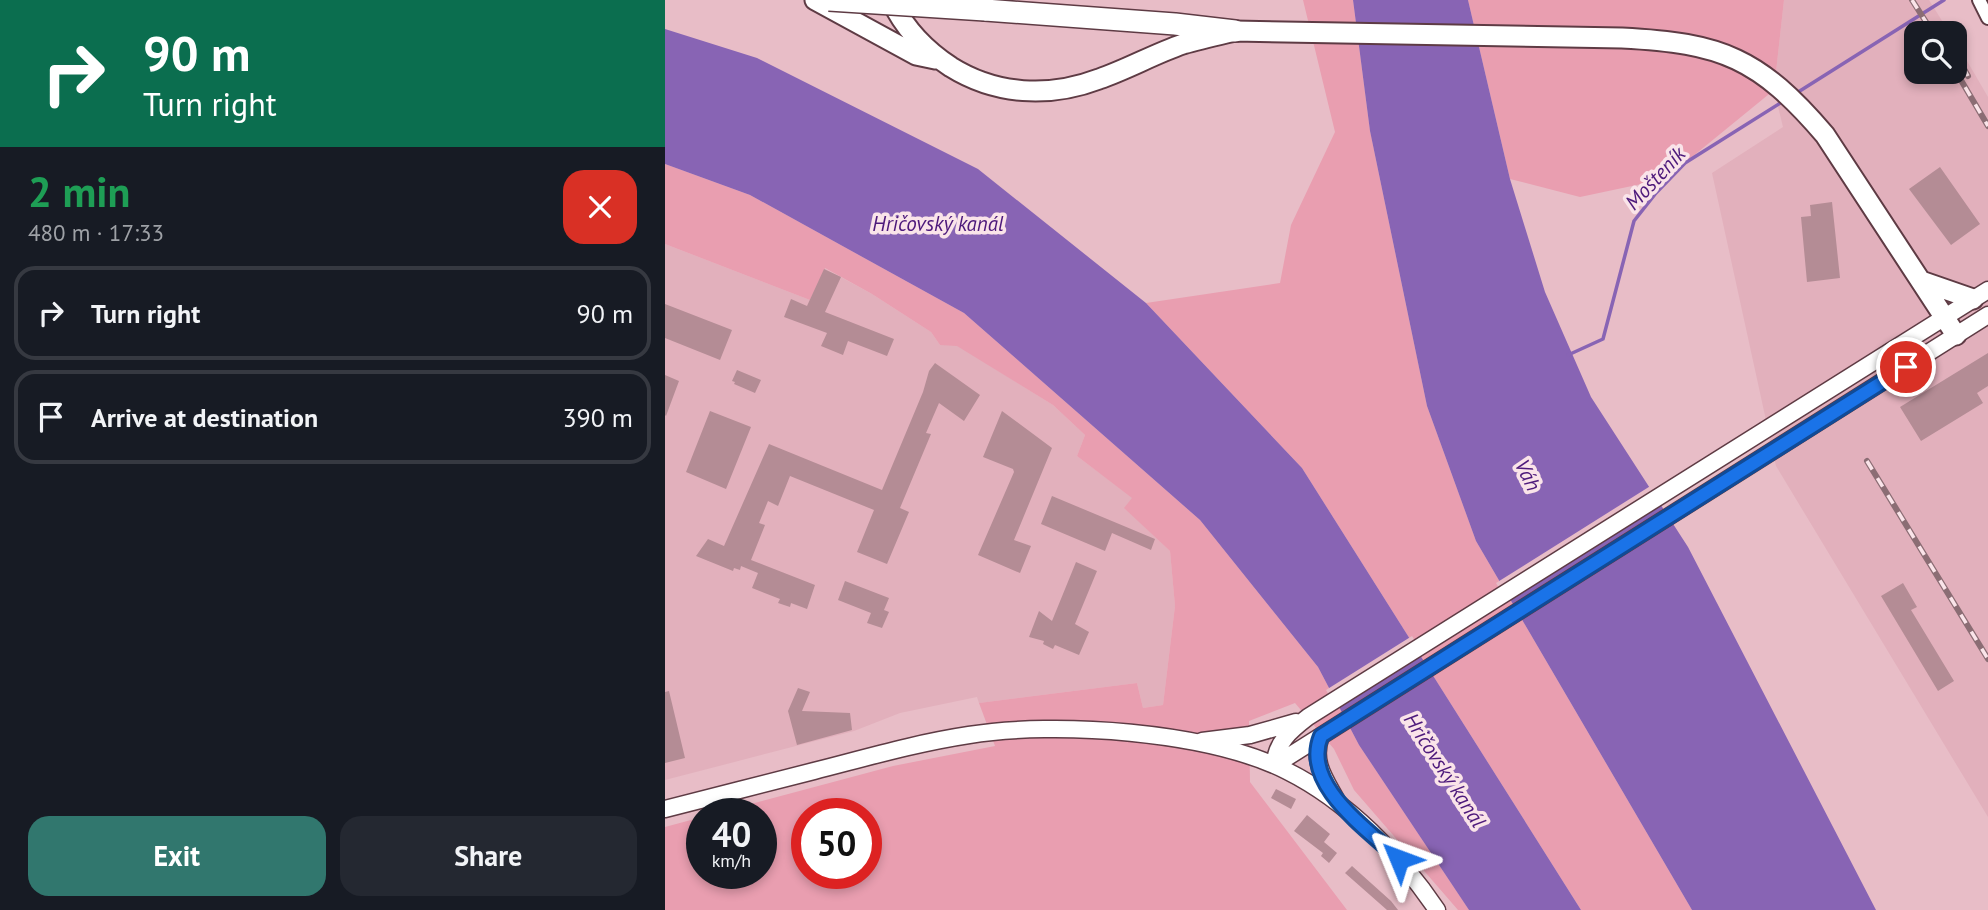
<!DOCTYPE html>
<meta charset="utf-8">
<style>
body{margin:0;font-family:"PT Sans",sans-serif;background:#242831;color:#f1f3f6;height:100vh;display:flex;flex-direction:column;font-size:26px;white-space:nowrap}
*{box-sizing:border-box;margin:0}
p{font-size:23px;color:#9ea1a6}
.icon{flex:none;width:38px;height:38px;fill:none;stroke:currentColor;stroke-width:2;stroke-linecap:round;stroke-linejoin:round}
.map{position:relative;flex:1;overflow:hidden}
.panel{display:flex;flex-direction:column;background:#171b24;width:665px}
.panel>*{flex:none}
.top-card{background:#0b6e4f;color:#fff;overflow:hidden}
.buttons{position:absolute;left:1239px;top:21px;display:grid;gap:14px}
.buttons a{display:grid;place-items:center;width:63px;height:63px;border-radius:14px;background:#171b24;box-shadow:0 4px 10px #0003;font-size:35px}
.speed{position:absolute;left:21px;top:798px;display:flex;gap:14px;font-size:35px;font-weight:700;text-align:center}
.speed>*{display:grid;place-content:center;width:91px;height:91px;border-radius:50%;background:#171b24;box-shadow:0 4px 10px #0003;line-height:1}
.speed small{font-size:18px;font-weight:400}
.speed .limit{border:10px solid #d22;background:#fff;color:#111}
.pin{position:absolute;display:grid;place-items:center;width:60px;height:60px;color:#fff;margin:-30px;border:4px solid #fff;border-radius:50%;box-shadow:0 2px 7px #0007}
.me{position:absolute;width:77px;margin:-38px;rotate:314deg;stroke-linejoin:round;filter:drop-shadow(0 0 5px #0008)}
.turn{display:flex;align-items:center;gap:24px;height:147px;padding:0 28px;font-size:32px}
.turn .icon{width:91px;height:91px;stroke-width:2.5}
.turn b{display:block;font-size:49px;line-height:60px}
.round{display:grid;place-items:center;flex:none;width:74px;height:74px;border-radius:21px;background:#242831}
.headline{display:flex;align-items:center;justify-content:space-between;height:119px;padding:0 28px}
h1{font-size:42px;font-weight:700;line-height:52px;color:#1e9e55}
.primary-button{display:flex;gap:14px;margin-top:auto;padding:14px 28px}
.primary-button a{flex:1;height:80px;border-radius:21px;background:#31776e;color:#fff;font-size:28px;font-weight:700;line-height:80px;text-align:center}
.primary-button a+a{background:#242831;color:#f1f3f6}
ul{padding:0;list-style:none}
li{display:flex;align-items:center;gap:21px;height:94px;margin:0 14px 10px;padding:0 14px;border:4px solid #363941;border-radius:21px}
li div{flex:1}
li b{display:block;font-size:26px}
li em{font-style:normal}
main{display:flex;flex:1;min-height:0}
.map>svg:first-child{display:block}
.built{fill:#e2b0bc}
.green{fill:#e99eb0;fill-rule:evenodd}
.water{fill:#8864b4}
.pier{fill:#e8bdc7}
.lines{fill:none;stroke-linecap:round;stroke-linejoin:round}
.stream{stroke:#8864b4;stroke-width:3.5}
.building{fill:#b48c95}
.minor-casing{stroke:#5e3b44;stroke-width:16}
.secondary-casing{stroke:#5e3b44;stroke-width:19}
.trunk-casing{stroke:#5e3b44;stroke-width:23}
.motorway-casing{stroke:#5e3b44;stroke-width:24}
.minor{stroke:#fff;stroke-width:12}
.secondary{stroke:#fff;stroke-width:16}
.trunk{stroke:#fff;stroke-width:19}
.motorway{stroke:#fff;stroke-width:21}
.rail-casing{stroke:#8b6d74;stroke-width:6}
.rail{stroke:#fae4e9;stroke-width:3.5;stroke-dasharray:10;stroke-linecap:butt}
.motorway-bridge-casing{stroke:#5e3b44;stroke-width:24;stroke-linecap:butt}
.motorway-bridge{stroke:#fff;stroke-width:21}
.route-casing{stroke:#114b97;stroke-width:18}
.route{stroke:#1a73e8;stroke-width:12}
.labels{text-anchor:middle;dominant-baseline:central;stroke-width:7;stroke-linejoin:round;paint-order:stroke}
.water-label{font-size:21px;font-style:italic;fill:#4d197b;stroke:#fae4e9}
</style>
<main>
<section class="panel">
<div class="top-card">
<div class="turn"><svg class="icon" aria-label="right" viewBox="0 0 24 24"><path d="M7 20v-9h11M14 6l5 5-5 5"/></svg><div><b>90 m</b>Turn right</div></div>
</div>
<div class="headline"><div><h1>2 min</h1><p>480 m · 17:33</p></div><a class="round" style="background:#d93025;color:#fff"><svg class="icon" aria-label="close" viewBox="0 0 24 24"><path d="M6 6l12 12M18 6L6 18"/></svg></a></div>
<ul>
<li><svg class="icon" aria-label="right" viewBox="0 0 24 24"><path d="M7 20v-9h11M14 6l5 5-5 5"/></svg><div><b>Turn right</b></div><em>90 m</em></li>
<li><svg class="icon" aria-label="arrive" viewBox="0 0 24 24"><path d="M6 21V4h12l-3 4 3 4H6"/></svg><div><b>Arrive at destination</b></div><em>390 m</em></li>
</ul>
<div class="primary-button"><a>Exit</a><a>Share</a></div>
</section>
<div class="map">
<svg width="1323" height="910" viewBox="0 0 1323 910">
<rect width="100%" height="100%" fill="#e8bdc7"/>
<path class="built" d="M1119,0H1264L1284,32L1287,31L1289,33H1251V72H1290V35L1293,40L1291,42L1323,97V817L1111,466L1047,173L1118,127L1109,90Z
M0,244L145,300L159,268L207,294L266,332L275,345H292L388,405L420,435L412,456L468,498L460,508L505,551L510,606L498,705L478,708L472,683L314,703L312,697L235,713L189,731L0,780Z"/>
<path class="green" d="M638,0H688L705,131L762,406L811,541L1027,910H916L637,468L481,303L615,283L626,225L670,132Z
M803,0H1119L1109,90L1000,179L915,197L845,179Z
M0,164L85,195L299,313L535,520L653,667L694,745L804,910H793L689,790L669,749L630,703L584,721L585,782L682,910H0V827L37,817V873H96V814H48L228,766L330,746L314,703L472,683L478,708L498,705L510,606L505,551L459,508L467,498L412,456L420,435L388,405L292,346L275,345L266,332L207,294L160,268L145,300L0,244ZM142,814H201V873H142Z"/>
<path class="water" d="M688,0H803L845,179L880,292L926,397L1023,547L1211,910H1027L811,541L762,406L705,131Z
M0,29L92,58L313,169L481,303L637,468L916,910H804L694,745L653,667L535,520L299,313L85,195L0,164Z"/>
<path class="pier" d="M987,485L998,503L842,601L831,583Z
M747,636L758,653L671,708L661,690Z"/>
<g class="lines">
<path class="stream" d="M1130,94L1279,0
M903,355L938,339L969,221L991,193L1020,163L1117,102"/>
</g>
<path class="building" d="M1275,167L1315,224L1286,245L1244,189Z
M1167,202L1175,278L1142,282L1136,217L1146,216L1145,205Z
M159,269L176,277L160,312L229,339L222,356L183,341L178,355L156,346L162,333L119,317L126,299L142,306Z
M0,304L67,330L55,360L0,338Z
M1323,353V386L1312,393L1318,403L1256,441L1235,407Z
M270,363L315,395L299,421L274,403L261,433L266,434L235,508L244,512L222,564L192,552L209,510L125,476L113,506L103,501L94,523L100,525L86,560L150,585L142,609L126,603L125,607L113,603L115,599L87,588L93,573L76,566L75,570L69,568L68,571L31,556L43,539L59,546L104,444L217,490L258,392L264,371Z
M72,370L96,380L90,393L69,384L70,382L67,381Z
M0,375L14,381L1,416L0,415Z
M45,411L86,427L61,489L21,472Z
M337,411L387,448L349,540L366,546L355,573L313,555L349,472L348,469L318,457Z
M387,496L490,539L486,550L447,533L440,551L376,524Z
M411,562L432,571L410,624L424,632L414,655L390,645L388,649L378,644L379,641L364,637L374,611L387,621Z
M180,581L224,598L219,610L224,612L217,628L202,623L206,613L173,600Z
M1238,583L1252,607L1246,610L1289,681L1273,691L1216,596Z
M133,688L145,692L137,711L185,713L187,730L132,745L123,711Z
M4,691L20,758L0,763V692Z
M611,789L631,799L626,809L606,798Z
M642,815L665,834L659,842L672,853L664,863L656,856L658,853L629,831Z
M687,866L726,901L733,910H722L680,873Z"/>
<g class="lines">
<defs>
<path id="minor" d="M1314,0L1323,18"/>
<path id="secondary" d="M656,736C646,761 660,779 672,801
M537,741L585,735L631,722
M610,765C610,743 626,730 643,717L1323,290
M610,765L1323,315
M0,809C50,796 99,784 149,771C200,758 251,743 304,735C391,721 542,731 622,771C682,801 735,855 772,910"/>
<path id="trunk" d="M150,0L251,55L270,59
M226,0C239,28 260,50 286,67C331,95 384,98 434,79C463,69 489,54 518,44C535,39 553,35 570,31L957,38C1057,43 1094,58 1160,135L1291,335
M1259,282L1308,299"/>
<path id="motorway" d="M320,10L510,24L570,31"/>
</defs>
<use href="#minor" class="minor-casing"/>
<use href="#secondary" class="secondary-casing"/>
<use href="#trunk" class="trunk-casing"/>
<use href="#motorway" class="motorway-casing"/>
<use href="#minor" class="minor"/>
<use href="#secondary" class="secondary"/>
<use href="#trunk" class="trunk"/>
<use href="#motorway" class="motorway"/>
<defs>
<path id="rail" d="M1247,0L1268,33
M1290,53L1303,76
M1290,70L1323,126
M1202,461L1323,659"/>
</defs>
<use href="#rail" class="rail-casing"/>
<use href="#rail" class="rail"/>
<defs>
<path id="motorway-bridge" d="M164,0L320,10"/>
</defs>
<use href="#motorway-bridge" class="motorway-bridge-casing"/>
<use href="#motorway-bridge" class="motorway-bridge"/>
</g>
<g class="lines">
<defs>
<path id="route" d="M734,859C703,829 636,785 656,736L1241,367"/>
</defs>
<use href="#route" class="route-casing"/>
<use href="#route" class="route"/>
</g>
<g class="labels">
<g class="water-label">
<text transform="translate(990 178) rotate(-47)">Mošteník</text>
<text x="273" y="223">Hričovský kanál</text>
<text transform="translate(863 475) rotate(64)">Váh</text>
<text transform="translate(780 770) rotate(57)">Hričovský kanál</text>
</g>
</g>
</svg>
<div class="buttons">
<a><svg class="icon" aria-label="search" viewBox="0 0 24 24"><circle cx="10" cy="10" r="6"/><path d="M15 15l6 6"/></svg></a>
</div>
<div class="speed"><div>40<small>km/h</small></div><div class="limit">50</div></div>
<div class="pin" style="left:1241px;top:367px;background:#d93025"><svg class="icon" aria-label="arrive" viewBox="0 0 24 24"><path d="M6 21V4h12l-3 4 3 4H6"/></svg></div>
<svg class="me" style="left:734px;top:859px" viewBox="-20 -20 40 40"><path d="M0-17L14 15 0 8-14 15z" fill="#1a73e8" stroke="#fff" stroke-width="4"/></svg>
</div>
</main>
